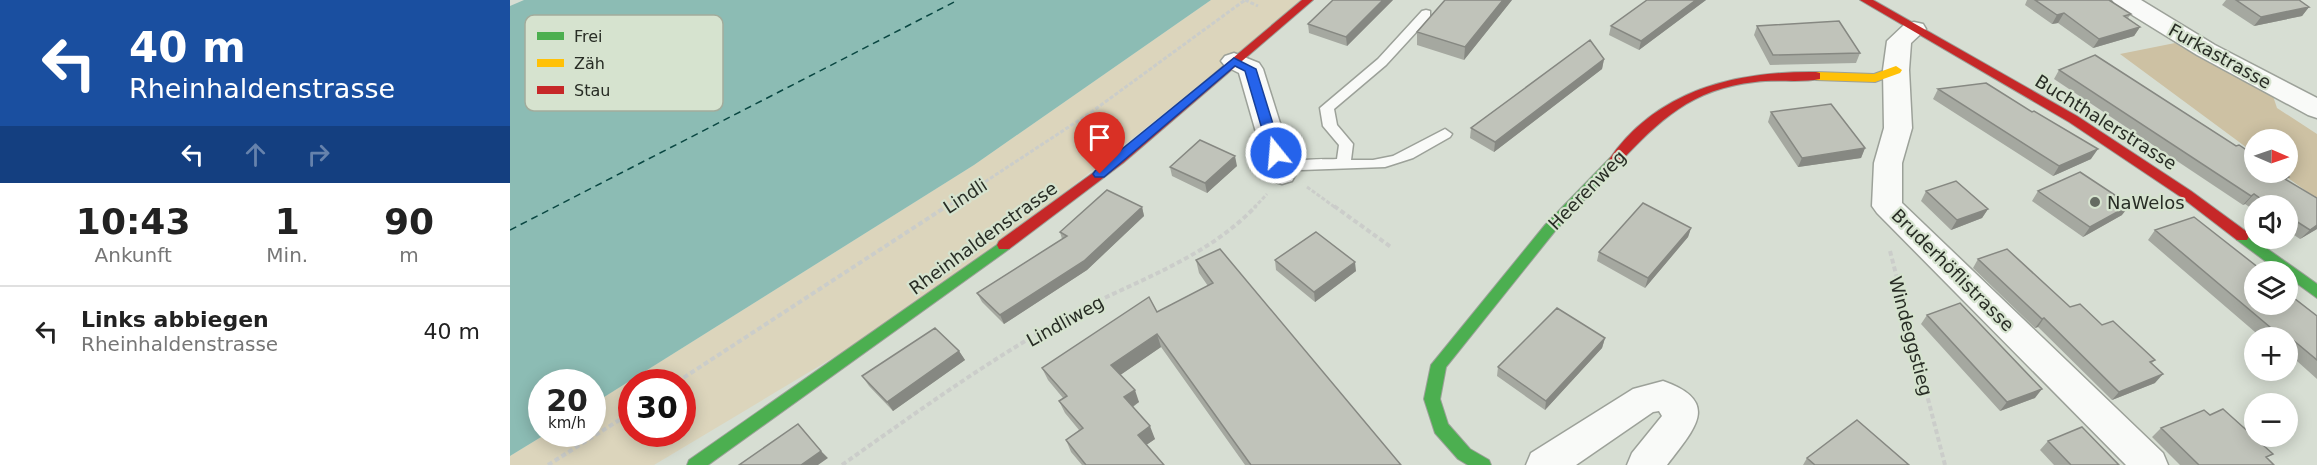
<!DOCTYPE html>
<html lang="de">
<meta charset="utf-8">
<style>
body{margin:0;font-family:"DejaVu Sans",sans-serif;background:#f6f6f6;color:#222;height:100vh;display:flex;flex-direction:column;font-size:22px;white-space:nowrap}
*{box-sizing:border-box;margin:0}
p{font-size:20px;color:#767676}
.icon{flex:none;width:33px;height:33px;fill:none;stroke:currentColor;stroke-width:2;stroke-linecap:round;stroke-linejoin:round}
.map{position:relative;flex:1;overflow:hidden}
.panel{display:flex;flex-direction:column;background:#fff;width:510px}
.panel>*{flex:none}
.top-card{background:#1a4fa0;color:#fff;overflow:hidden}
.needle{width:39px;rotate:92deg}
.controls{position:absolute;left:1734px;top:129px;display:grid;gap:12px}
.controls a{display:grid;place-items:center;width:54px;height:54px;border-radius:50%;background:#fff;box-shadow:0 3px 15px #0003;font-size:30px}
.speed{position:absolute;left:18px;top:369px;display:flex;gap:12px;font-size:30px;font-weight:700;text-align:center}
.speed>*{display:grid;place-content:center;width:78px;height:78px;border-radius:50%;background:#fff;box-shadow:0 3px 15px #0003;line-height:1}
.speed small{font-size:15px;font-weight:400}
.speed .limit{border:9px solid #d22;background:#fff;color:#111}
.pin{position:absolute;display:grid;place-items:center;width:51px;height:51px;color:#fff;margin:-62px -26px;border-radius:50% 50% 50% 0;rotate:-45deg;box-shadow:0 0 6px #0007}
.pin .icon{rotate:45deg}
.me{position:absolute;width:66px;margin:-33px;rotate:343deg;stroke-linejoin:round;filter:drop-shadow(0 0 4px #0008)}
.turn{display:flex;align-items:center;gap:21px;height:126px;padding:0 30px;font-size:27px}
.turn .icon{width:78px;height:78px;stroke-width:2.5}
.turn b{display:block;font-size:42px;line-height:51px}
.lanes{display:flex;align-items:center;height:57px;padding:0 30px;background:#0003;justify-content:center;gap:30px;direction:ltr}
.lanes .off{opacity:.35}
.eta{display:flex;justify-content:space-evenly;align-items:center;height:102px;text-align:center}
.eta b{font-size:36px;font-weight:700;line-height:42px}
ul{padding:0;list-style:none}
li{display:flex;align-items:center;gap:18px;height:90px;padding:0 30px;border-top:2px solid #e0e0e0}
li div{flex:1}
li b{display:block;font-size:22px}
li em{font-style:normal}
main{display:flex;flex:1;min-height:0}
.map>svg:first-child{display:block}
.green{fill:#dcd5bc;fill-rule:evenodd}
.forest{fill:#cdc1a3}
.water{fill:#8cbcb4}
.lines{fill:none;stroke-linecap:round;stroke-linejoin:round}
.ferry{stroke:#0a4742;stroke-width:1.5;stroke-dasharray:7 5;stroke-linecap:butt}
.lane-casing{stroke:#9ca199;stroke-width:3}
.street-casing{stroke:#9ca199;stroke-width:3}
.fast-casing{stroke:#9ca199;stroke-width:2}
.slow-casing{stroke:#9ca199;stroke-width:2}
.jam-casing{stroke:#9ca199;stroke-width:2}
.path-far1{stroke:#cbcdca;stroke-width:3;stroke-dasharray:4 2;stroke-linecap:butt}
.path{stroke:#cbcdca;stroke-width:4;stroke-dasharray:5 3;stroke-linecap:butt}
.lane{fill:#f9faf8;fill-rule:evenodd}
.street{fill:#f9faf8;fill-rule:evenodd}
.fast{fill:#4caf50;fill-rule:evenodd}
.slow{fill:#ffc107;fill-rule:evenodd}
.jam{fill:#c62828;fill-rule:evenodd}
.wall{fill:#a5a8a0}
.shaded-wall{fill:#868882}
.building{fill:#c0c3ba;stroke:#868882;stroke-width:1.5}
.route{fill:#2563eb;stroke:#184099;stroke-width:1.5}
.poi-dot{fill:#656b62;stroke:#d6e3cf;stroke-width:2}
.labels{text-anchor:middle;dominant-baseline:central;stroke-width:4.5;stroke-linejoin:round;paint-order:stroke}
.street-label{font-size:18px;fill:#282d25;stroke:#d6e3cf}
.poi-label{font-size:18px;fill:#282d25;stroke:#d6e3cf;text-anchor:start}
.key{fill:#d6e3cf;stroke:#a2ac9c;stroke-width:1.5}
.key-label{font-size:16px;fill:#282d25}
</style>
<main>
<section class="panel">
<div class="top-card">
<div class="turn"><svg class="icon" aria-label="left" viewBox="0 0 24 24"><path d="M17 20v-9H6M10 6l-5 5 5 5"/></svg><div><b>40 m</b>Rheinhaldenstrasse</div></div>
<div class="lanes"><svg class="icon" aria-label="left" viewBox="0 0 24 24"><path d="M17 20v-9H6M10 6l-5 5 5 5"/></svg><svg class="icon off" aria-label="ahead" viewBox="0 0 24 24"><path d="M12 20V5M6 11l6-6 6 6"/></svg><svg class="icon off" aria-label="right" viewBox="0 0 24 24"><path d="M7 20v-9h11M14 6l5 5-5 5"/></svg></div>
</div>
<div class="eta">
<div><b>10:43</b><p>Ankunft</p></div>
<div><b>1</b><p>Min.</p></div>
<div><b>90</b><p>m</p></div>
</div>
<ul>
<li><svg class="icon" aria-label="left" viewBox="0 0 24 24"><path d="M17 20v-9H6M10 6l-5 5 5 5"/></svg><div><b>Links abbiegen</b><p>Rheinhaldenstrasse</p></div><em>40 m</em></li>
</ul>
</section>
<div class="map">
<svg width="1807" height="465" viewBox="0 0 1807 465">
<rect width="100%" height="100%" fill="#d7ded3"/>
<path class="green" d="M701,0H797L418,301L144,465H0V456L36,434H82L83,404L464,165ZM122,382H172V434H122Z"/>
<path class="forest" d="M1665,43L1763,96L1767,108L1807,134V199L1771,173L1778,172V140H1744V153L1610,54Z"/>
<path class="water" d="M14,0H701L464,165L83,404L82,382H32V434H36L0,456V6Z"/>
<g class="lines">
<path class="ferry" d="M0,230L448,0"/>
<defs>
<path id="lane" d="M916,10L920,11V17L876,65L824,109L827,125L843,144L841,160H863L883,156L935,129L942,134L940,137L903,158L875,167L791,170L777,177H767L765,174C779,156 807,160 827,159L829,145L813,126L810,108L868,59L912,11Z"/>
<path id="street" d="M1602,0H1631L1705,45L1807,98V118L1798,115L1687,55L1606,5Z
M1404,22L1413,24L1416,29L1401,43L1399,70L1402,128L1392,163V203L1653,453L1658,465H1616L1367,213L1362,206L1364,163L1374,128L1373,70L1377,41L1395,24Z
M724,53L749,63L753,69L786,174L782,181L772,184L762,181L758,174L729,73L715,66L711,61L715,56Z
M1153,381C1213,402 1183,430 1157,465H1117L1122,453L1152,416L1149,411L1143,412L1066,465H1016L1021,453L1123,389Z"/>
<path id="fast" d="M1104,157L1108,158L1110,161L1108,164L1045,231L936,367L930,399L938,424L960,449L979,460L981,465H958L948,459L925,433L914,399L921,365L1035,225L1100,158Z
M1732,231L1807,284V298L1778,277V272H1770L1727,240L1725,236Z
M494,240L499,241L501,245L499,249L198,465H177L179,460Z"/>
<path id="slow" d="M1386,66L1392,70L1390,73L1365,82L1306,80L1300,76L1306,72L1364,74Z"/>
<path id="jam" d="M792,0H803L613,163L499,249H489L487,245L489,241L605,157Z
M1350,0H1363L1567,116L1681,191L1737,232L1739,236L1737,240H1727L1671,197L1559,122Z
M1306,72L1310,73V79C1291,83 1265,79 1245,82C1181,89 1150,120 1108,164H1100L1098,161C1146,90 1225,71 1306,72Z"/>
</defs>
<use href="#lane" class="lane-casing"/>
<use href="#street" class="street-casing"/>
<use href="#fast" class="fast-casing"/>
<use href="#slow" class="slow-casing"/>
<use href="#jam" class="jam-casing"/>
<path class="path-far1" d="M735,0L748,6
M797,187L826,208
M435,208L580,113L735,0
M744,208L757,194"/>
<path class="path" d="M824,206L881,247
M1380,251L1435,465
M167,382L437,206
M38,465L122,412
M332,465C404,414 476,362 553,319C618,283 694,261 746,206"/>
<use href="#lane" class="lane"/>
<use href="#street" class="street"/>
<use href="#fast" class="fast"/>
<use href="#slow" class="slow"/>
<use href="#jam" class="jam"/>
</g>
<path class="wall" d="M883,0L837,46L799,33L798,24Z
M1002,0L954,60L907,45V32Z
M1137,0H1196L1129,50L1099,35L1101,26Z
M1517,0H1599L1621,14L1618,18L1630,27L1624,36L1583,48L1548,23L1542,24L1515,5Z
M1716,0H1789L1799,7L1792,16L1744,26L1712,5Z
M1247,26L1350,53L1346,63L1260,65L1244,35Z
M1094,59L1092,69L984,152L960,138L961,128Z
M1549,70L1777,180L1807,229L1790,239L1778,231V206H1744V210L1735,204L1733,205L1544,79Z
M1428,89L1581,159L1543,176L1423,99Z
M1261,112L1355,148L1351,158L1288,167L1258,122Z
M727,166L697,193L662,176L660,167Z
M1416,191L1478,209L1472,218L1441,230L1411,201Z
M1528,191L1612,215L1573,237L1522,201Z
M632,207L634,216L577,270L494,324L472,302L467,293L552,239L550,232Z
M1181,228L1178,237L1135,288L1087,261L1089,252Z
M1645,230L1781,295L1807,316V379L1778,353V338H1752L1638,240Z
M1468,259L1560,307L1645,360L1641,364L1645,383L1602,400L1528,327L1525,328L1463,268Z
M686,260L891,465H735L651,347L610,375L629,402L623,407L645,439L636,445L654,465H572L561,452L556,440L569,430L555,413L549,401L553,398L538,380L532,368L647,312L698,286L689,273Z
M765,260L846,271L805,302L766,270Z
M1417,315L1525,398L1490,411L1411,324Z
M1095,338L1092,348L1035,410L987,376L988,367Z
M449,351L455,360L383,411L359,386L352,376Z
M1700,415L1757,458L1764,465H1670L1642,437L1651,428Z
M1538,441L1609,465H1544L1530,450Z
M1297,458L1399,465H1293Z"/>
<path class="shaded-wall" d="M873,0H883L837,46L836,37Z
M993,0H1002L954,60L955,47Z
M1186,0H1196L1129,50L1131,41Z
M1799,7L1792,16L1744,26L1751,17Z
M1554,13L1548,23L1542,24L1547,15Z
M1630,27L1624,36L1583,48L1589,39Z
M1094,59L1092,69L984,152L985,142Z
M1355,148L1351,158L1288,167L1292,158Z
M1588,149L1581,159L1543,176L1549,166Z
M725,156L727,166L697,193L695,183Z
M1744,194L1735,204L1733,205L1741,196Z
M1620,205L1612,215L1573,237L1580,227Z
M632,207L634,216L577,270L494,324L490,315Z
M1478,209L1472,218L1441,230L1447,220Z
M1807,225V229L1790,239L1800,230Z
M1181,228L1178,237L1135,288L1138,278Z
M845,262L846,271L805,302L804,292Z
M1534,318L1528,327L1525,328L1532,319Z
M647,334L651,347L606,378L601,365Z
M1095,338L1092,348L1035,410L1036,401Z
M449,351L455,360L383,411L377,402Z
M1653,374L1645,383L1602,400L1609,392Z
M1532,389L1525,398L1490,411L1497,402Z
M625,390L629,402L619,409L614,397Z
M640,426L645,439L632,448L628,435Z
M311,451L318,458L308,465H291Z"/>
<path class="building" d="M823,0H873L836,37L798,24Z
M935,0H993L955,47L907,32Z
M1137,0H1186L1131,41L1101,26Z
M1525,0H1599L1621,14L1614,16L1630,27L1589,39L1554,13L1547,15Z
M1726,0H1789L1799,7L1751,17Z
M1329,21L1350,53L1263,55L1247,26Z
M1080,40L1094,59L985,142L961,128Z
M1585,55L1726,146L1729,145L1744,155V172H1772L1779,177L1775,179L1807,198V225L1800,230L1778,216V206H1761L1744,194L1741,196L1549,70Z
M1476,83L1522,112L1524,111L1588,149L1549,166L1428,89Z
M1321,104L1355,148L1292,158L1261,112Z
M690,140L725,156L695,183L660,167Z
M1570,172L1620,205L1580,227L1528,191Z
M1446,181L1478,209L1447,220L1416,191Z
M597,190L632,207L574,261L490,315L467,293L557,236L550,232Z
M1133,203L1181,228L1138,278L1089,252Z
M1684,217L1754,272H1744V304H1778V289L1783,294L1780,295L1807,316V360L1783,340L1778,342V338H1773L1645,230Z
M806,232L845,262L804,292L765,260Z
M710,249L891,465H741L647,334L601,365L625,390L614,397L640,426L628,435L654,465H576L556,440L573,428L549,401L557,396L532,368L639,297L647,312L703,283L686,260Z
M1497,249L1560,307L1570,304L1592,325L1603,321L1645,360L1640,362L1653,374L1609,392L1534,318L1532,319L1468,259Z
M1450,303L1532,389L1497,402L1417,315Z
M1047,308L1095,338L1036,401L988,367Z
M425,328L449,351L377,402L352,376Z
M1713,409L1763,454L1756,457L1764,465H1689L1651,428L1694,410L1700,415Z
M1347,420L1399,465H1305L1297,458Z
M288,424L311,451L291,465H229Z
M1572,427L1609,465H1561L1538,441Z"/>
<path class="route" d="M724,58L746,69L772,153L770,156H761L759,153L735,71L725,66L594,177H585L583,174L585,171Z"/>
<circle class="poi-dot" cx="1585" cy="202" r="6"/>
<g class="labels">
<g class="street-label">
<text transform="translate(1710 56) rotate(29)">Furkastrasse</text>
<text transform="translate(1596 122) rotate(32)">Buchthalerstrasse</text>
<text transform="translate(1077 190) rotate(-46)">Heerenweg</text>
<text transform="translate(455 196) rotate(-33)">Lindli</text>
<text transform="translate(473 238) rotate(-36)">Rheinhaldenstrasse</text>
<text transform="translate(1443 270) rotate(45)">Bruderhöflistrasse</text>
<text transform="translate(555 321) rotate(-29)">Lindliweg</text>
<text transform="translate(1401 336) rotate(75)">Windeggstieg</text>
</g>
<g class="poi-label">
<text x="1597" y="202">NaWelos</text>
</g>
</g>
<rect x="15" y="15" width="198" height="96" rx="9" class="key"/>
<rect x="27" y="32" width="27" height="8" fill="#4caf50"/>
<rect x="27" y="59" width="27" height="8" fill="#ffc107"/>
<rect x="27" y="86" width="27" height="8" fill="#c62828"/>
<g class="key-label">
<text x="64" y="42">Frei</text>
<text x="64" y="69">Zäh</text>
<text x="64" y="96">Stau</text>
</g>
</svg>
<div class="controls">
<a><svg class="needle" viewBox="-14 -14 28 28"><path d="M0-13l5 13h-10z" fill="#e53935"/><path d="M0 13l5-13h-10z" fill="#767676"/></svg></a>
<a><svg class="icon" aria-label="sound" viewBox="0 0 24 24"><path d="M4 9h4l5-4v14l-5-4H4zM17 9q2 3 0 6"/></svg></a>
<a><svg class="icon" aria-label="layers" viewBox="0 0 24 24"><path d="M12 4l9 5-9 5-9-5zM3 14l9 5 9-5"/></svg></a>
<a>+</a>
<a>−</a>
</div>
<div class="speed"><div>20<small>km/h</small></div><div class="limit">30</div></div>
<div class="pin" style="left:590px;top:174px;background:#d93025"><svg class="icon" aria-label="arrive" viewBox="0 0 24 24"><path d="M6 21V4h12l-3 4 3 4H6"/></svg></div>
<svg class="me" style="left:766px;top:153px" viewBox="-20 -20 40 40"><circle r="17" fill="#2563eb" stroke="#fff" stroke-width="3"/><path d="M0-11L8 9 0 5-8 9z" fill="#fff"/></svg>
</div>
</main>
